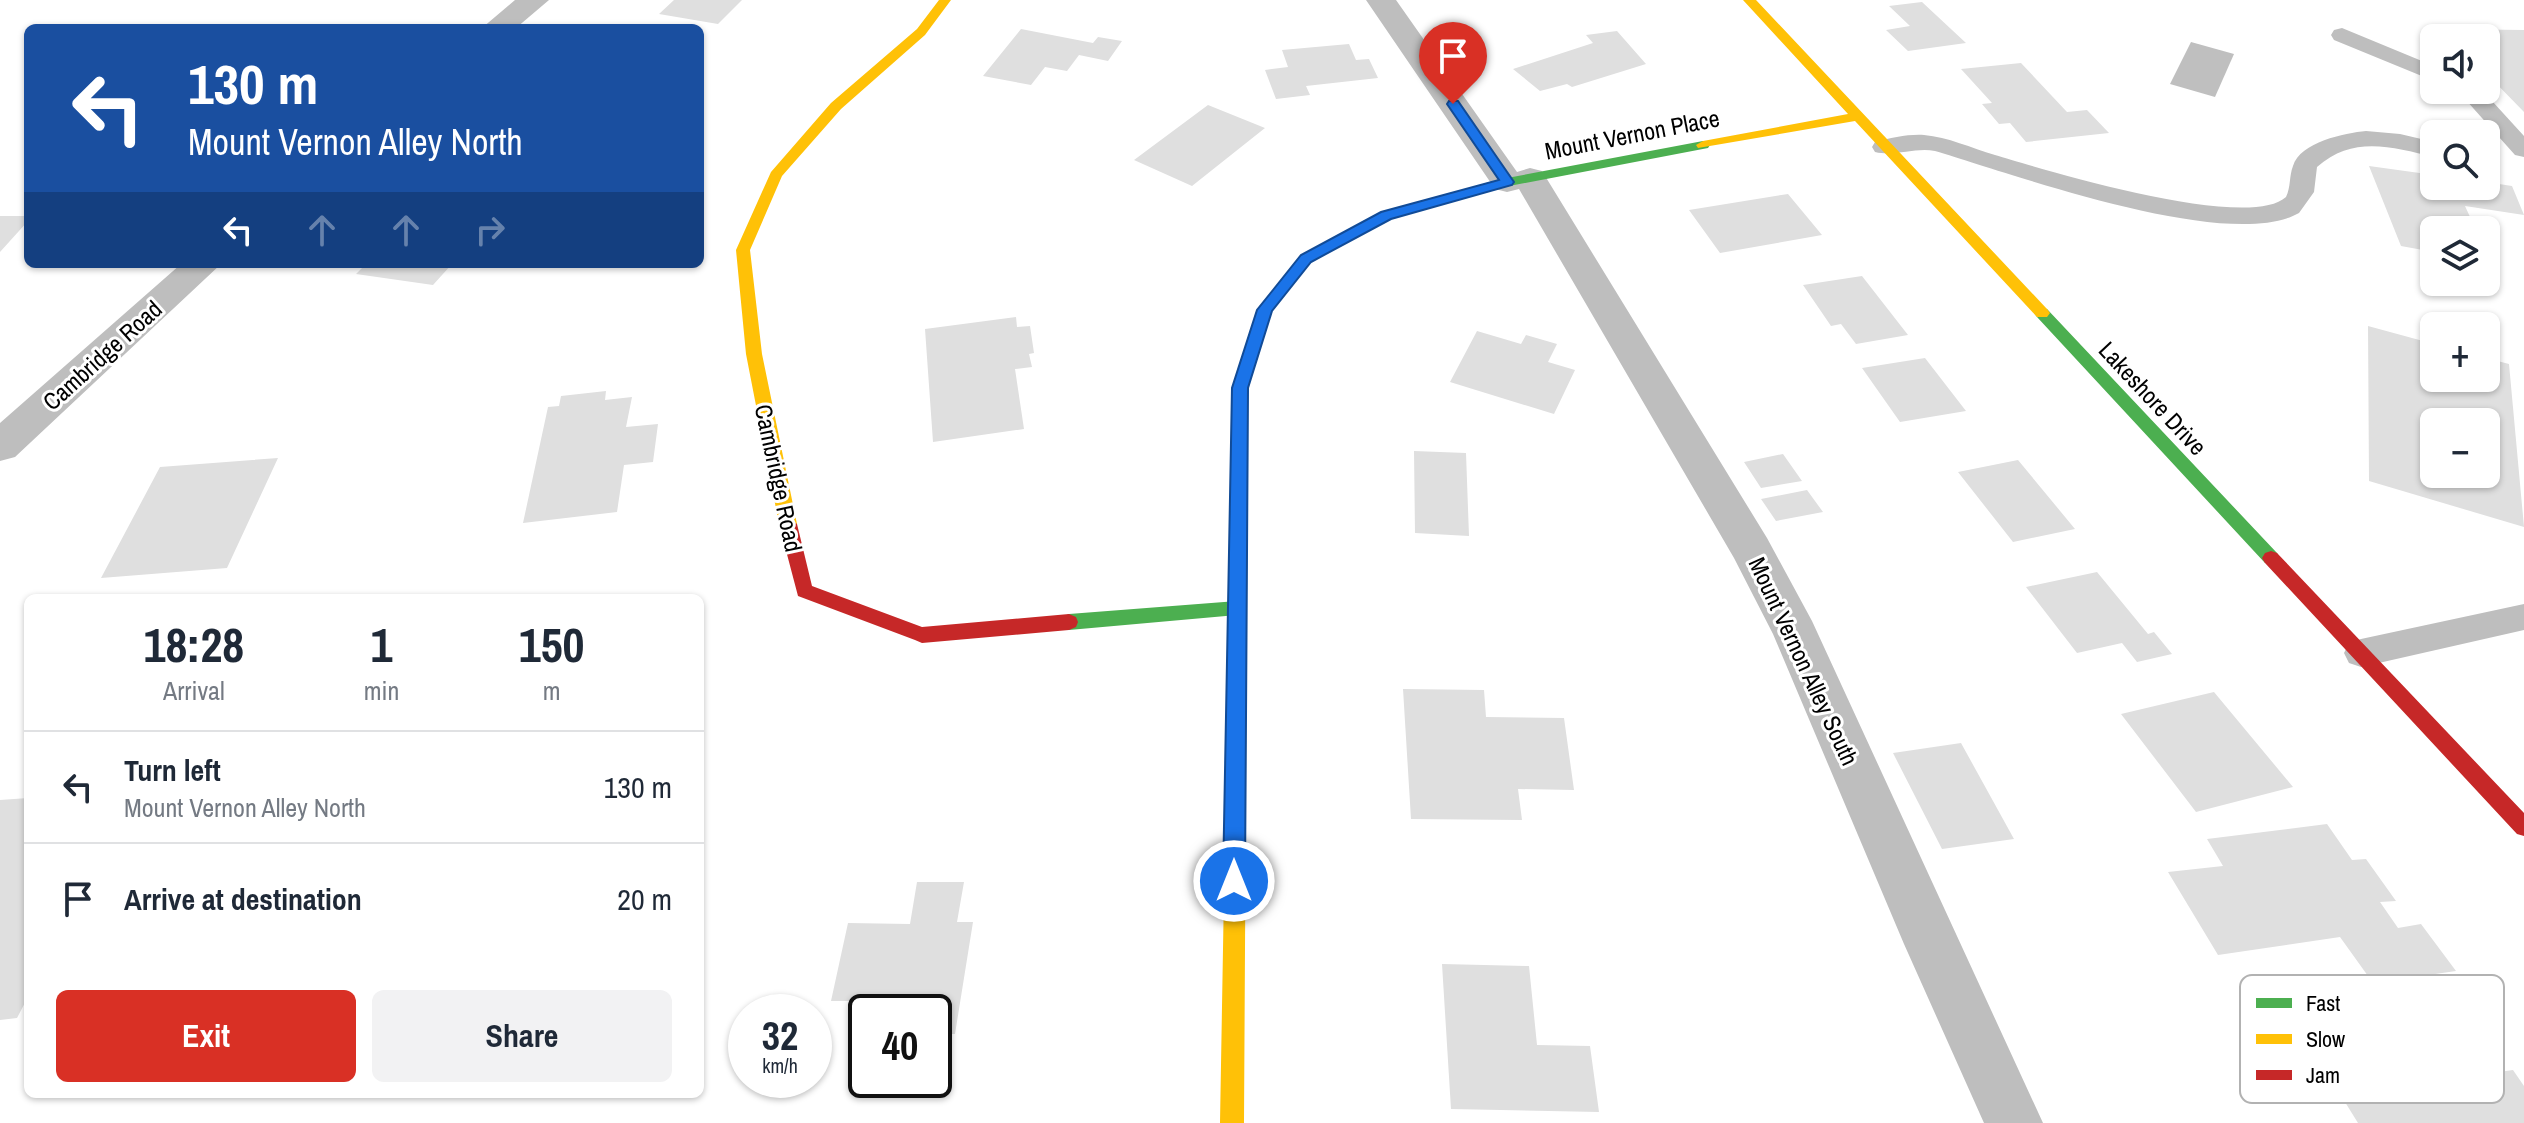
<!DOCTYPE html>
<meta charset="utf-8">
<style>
body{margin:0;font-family:"Archivo Narrow",sans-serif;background:#f2f2f3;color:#1f2937;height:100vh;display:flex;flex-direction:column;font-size:30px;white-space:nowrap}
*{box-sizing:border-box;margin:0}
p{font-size:26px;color:#747a83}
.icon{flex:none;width:44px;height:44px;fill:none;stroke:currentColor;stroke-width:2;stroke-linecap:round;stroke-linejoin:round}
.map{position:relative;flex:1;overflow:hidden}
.details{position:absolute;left:24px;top:594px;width:680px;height:504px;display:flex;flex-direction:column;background:#fff;border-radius:12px;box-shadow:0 2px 6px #0004}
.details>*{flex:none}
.top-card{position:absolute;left:24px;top:24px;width:680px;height:244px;border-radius:12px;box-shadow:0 2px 6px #0004;background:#1a4fa0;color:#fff;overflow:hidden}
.tools{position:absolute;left:2420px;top:24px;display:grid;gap:16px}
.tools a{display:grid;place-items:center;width:80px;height:80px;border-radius:12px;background:#fff;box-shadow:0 2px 6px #0004;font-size:40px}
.speed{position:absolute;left:728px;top:994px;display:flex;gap:16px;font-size:40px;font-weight:700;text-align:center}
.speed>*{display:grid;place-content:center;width:104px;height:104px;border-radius:50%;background:#fff;box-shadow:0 2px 6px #0004;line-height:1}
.speed small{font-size:20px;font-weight:400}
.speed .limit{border:4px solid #111;border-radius:12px;background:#fff;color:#111}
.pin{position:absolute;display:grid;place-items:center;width:68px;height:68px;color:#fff;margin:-82px -34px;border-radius:50% 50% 50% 0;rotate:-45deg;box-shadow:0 0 8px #0007}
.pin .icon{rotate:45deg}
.me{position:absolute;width:88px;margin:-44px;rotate:0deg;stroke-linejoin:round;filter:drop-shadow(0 0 6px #0008)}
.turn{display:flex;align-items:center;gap:28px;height:168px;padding:0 32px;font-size:36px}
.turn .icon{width:104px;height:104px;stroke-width:2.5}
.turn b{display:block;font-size:56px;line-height:68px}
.lanes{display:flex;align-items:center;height:76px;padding:0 32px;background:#0003;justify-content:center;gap:40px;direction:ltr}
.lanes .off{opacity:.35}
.eta{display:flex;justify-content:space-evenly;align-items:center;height:136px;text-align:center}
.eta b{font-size:48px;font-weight:700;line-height:56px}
.button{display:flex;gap:16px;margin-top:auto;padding:16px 32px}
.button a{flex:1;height:92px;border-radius:12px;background:#d93025;color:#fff;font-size:32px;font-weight:700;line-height:92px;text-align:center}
.button a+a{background:#f2f2f3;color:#1f2937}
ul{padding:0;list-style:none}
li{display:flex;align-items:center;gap:24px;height:112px;padding:0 32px;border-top:2px solid #e0e1e3}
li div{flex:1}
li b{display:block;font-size:30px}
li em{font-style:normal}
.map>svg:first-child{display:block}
.water{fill:#bfbfbf}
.building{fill:#dfdfdf;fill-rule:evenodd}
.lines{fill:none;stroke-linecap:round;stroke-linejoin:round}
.lane{fill:#bebebe;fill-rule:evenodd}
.street{fill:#bebebe;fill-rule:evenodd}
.fast{fill:#4caf50;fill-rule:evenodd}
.slow{fill:#ffc107;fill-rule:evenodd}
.jam{fill:#c62828;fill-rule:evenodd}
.route{fill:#1a73e8;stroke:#114b97;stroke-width:2}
.labels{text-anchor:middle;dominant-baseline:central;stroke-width:6;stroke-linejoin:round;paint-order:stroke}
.street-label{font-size:24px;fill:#000;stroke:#fff}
.key{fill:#fff;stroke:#b2b2b2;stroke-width:2}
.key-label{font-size:22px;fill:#000}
</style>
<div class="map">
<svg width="2524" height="1123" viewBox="0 0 2524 1123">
<rect width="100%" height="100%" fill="#fff"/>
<path class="water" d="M2191,42L2234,54L2215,97L2170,84Z"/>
<path class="building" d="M674,0H742L718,24L659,14Z
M1922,2L1966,43L1908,51L1886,30L1910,26L1889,6Z
M1021,29L1093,43L1098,37L1122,41L1108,61L1079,55L1067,71L1045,67L1031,85L983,76Z
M2442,29L2524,30V112L2486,73V38H2451Z
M1617,31L1646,64L1572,87L1567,84L1540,91L1513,69L1593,43L1586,35Z
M1349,44L1356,60L1369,59L1378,78L1306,86L1310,95L1276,99L1265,70L1288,67L1282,50Z
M2021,63L2067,112L2087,110L2109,133L2026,142L2010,123L1999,124L1982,104L1992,103L1961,69Z
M1208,105L1265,128L1192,186L1134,160Z
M2369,166L2434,175V186H2486V182L2512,186L2524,215L2465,206L2476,230H2434V252L2401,246Z
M1788,194L1822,235L1720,253L1689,210Z
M0,216H28V221L0,252Z
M366,264H452L433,285L356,274Z
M1862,276L1908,335L1856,344L1841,324L1831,326L1803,285Z
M1016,317L1017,327L1030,326L1034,353L1029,354L1032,367L1015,369L1024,429L933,442L925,329Z
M2368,326L2434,344V378H2486V358L2509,364L2524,527L2369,481ZM2434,422H2486V474H2434Z
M1477,331L1521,344L1526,335L1557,344L1548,362L1575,370L1554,414L1450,382Z
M1925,358L1966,411L1900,422L1862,368Z
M606,391L605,400L632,397L626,427L658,424L653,462L624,465L617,512L523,523L548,407L559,406L561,396Z
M1414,451L1466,453L1469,536L1415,533Z
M1783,454L1802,481L1761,488L1744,462Z
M278,458L227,568L101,578L160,467Z
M2018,460L2075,529L2013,542L1958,472Z
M1807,490L1823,512L1776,521L1761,499Z
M2097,572L2148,634L2154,632L2172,654L2137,662L2122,643L2077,653L2026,587Z
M1403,689L1484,690L1486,717L1564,718L1574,790L1518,789L1522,820L1411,819Z
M2214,692L2293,787L2196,812L2121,714Z
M1961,743L2014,839L1942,849L1893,753Z
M28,798V997L17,1018L0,1020V800Z
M2327,824L2352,860L2366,859L2396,901L2380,902L2398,928L2421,924L2456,971L2373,983L2340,937L2218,955L2168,872L2223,866L2207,839Z
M917,882H964L957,922H973L955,1034H934V1012H866V1033H856L863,1001H831L848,923L910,924Z
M1442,964L1529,966L1537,1045L1590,1046L1599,1112L1451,1109Z
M2451,1016L2492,1073L2513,1070L2524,1086V1123H2358L2340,1094L2390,1085L2354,1030Z"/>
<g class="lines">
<path class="lane" d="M2342,28L2434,66V81L2334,40L2331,35L2334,30Z
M2457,90H2482L2524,136V157L2515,155Z
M2366,131L2400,134L2434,142V157C2392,147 2353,135 2317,167L2314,192L2299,213C2229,253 2013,174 1935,151C1915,147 1895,157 1875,152L1872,147L1875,142C1891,138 1908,134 1924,135C1948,137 1971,148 1995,155C2045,170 2248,232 2286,197C2291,187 2289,176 2293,166C2300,142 2345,133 2366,131Z
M2524,604V630L2361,667L2349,663L2344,653L2349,643L2361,639Z"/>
<path class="street" d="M515,0H549L516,28H482Z
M1366,0H1396L1517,172L1530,168L1542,171L1767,538L1812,621L2043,1123H1984L1904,944L1773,634L1734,558L1519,189L1507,192L1495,189Z
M181,264H221L15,457L0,461V423Z"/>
<path class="fast" d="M1703,141L1710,145L1708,148L1509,186L1391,219L1311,262L1272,311L1248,388V429L1240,435L1234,433L1232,388L1257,310L1301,256L1381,213L1507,178Z
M2042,308L2047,309L2277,553L2280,558L2277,563H2265L2037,317L2034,313L2037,309Z
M1237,601L1244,603L1246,608L1244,613L1237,615L1069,630L1062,627L1060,622L1062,617L1069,614Z"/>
<path class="slow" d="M939,0H951L925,35L841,109L782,176L750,250L762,354L797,524L788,531L779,524L746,354L736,250L771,172L831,103L917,29Z
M1743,0H1756L2047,309L2050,313L2047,317H2037L1855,121L1698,148L1696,145L1703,141L1848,114Z
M1240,423L1248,429L1244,1123H1220L1232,429Z"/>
<path class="jam" d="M788,517L797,524L812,586L922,627L1069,614L1076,617L1078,622L1076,627L1069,630L922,643L915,640L798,596L779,524Z
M2271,551L2277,553L2524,813V836L2517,834L2265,563L2262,558L2265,553Z"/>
</g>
<path class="route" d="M1449,101H1458L1514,182L1512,185L1391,219L1311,262L1272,311L1248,388L1245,881L1242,888L1234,891L1227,888L1223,881L1232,388L1257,310L1301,255L1381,212L1499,180L1447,104Z"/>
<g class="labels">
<g class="street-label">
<text transform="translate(1632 134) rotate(-11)">Mount Vernon Place</text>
<text transform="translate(102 355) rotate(-42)">Cambridge Road</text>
<text transform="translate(2153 398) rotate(47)">Lakeshore Drive</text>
<text transform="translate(779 478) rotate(78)">Cambridge Road</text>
<text transform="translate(1804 661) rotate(65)">Mount Vernon Alley South</text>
</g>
</g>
<rect x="2240" y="975" width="264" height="128" rx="12" class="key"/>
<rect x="2256" y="998" width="36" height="10" fill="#4caf50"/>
<rect x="2256" y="1034" width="36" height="10" fill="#ffc107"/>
<rect x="2256" y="1070" width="36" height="10" fill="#c62828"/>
<g class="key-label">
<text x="2306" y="1011">Fast</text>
<text x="2306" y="1047">Slow</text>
<text x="2306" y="1083">Jam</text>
</g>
</svg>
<div class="tools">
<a><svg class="icon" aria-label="sound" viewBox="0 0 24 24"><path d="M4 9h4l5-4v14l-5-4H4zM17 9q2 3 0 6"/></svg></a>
<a><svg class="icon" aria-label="search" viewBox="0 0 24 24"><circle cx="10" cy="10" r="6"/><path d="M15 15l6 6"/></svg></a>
<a><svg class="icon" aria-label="layers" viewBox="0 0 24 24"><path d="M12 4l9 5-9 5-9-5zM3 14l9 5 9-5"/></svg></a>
<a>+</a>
<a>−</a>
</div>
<div class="speed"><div>32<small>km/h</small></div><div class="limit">40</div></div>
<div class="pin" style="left:1453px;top:104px;background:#d93025"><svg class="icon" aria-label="arrive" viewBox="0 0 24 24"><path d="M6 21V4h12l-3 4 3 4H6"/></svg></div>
<svg class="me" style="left:1234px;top:881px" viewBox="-20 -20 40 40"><circle r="17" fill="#1a73e8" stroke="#fff" stroke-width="3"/><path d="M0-11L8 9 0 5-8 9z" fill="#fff"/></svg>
<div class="top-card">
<div class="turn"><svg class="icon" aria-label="left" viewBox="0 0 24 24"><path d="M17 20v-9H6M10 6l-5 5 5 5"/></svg><div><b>130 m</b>Mount Vernon Alley North</div></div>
<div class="lanes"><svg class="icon" aria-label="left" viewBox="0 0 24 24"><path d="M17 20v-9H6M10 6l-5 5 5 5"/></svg><svg class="icon off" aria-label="ahead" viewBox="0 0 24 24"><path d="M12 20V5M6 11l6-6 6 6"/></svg><svg class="icon off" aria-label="ahead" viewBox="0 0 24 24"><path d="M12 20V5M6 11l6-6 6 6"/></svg><svg class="icon off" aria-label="right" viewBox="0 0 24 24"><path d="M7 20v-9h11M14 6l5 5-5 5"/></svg></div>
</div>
<section class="details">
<div class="eta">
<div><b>18:28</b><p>Arrival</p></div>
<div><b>1</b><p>min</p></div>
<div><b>150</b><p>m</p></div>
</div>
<ul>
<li><svg class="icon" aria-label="left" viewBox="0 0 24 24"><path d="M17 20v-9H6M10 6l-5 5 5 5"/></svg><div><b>Turn left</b><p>Mount Vernon Alley North</p></div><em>130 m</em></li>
<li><svg class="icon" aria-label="arrive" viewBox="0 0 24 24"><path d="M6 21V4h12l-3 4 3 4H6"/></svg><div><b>Arrive at destination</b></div><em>20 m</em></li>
</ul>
<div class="button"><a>Exit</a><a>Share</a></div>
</section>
</div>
